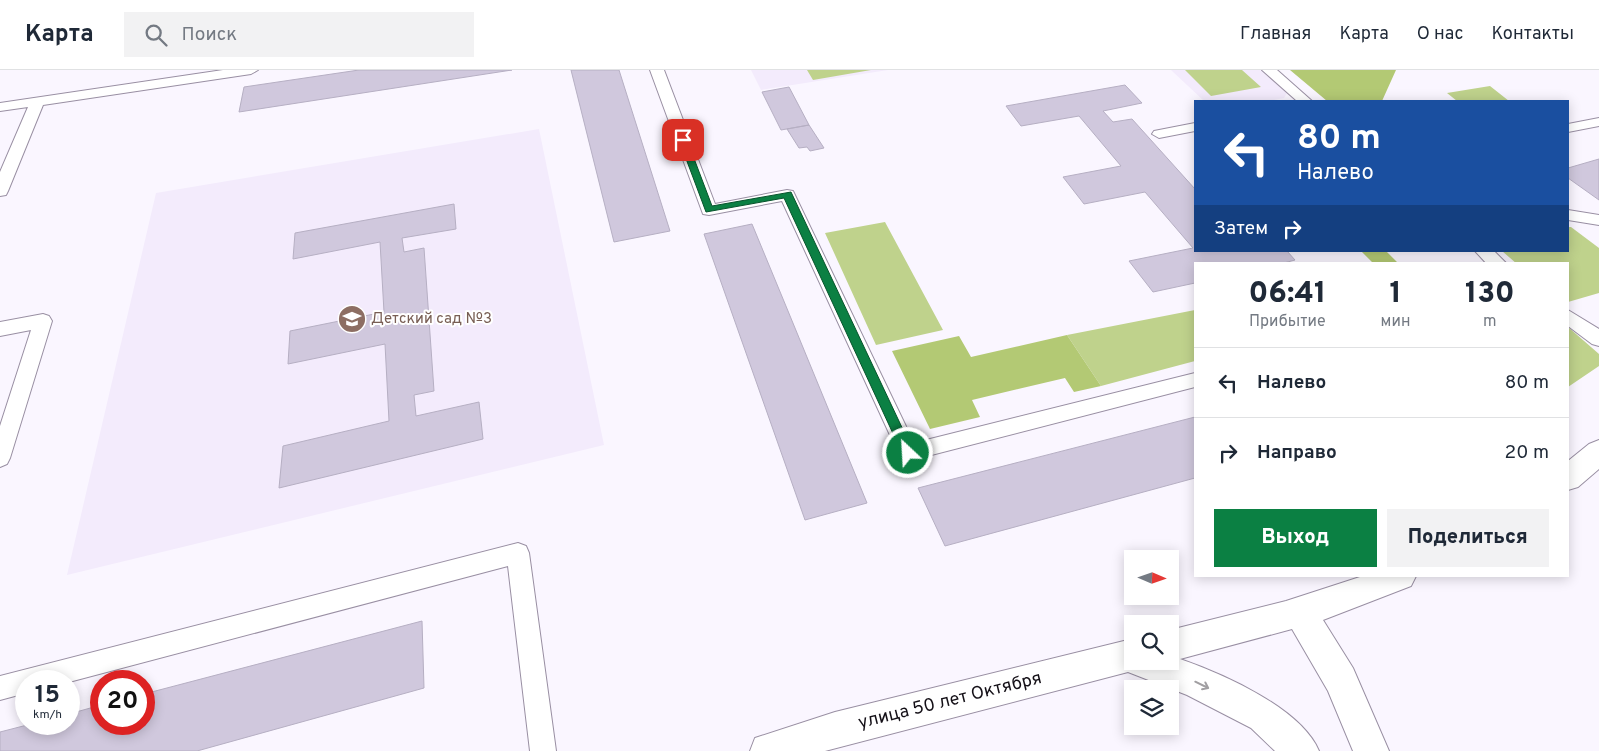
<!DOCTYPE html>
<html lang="ru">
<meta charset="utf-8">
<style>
body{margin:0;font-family:Overpass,sans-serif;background:#f2f2f3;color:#1f2937;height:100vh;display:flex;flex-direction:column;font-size:19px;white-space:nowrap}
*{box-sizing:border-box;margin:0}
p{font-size:16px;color:#747a83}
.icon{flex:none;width:28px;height:28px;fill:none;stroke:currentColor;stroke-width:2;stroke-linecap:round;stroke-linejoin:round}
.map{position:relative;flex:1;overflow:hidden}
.sheet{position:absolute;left:1194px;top:192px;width:375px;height:315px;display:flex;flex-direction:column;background:#fff;border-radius:0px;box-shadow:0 2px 12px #0003}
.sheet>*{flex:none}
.top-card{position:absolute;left:1194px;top:30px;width:375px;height:152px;border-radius:0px;box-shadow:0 2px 12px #0003;background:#1a4fa0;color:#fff;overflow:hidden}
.needle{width:32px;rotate:92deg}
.buttons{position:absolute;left:1124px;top:480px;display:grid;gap:10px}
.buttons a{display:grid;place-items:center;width:55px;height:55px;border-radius:0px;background:#fff;box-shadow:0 2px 12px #0003;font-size:25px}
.speed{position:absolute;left:15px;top:600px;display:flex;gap:10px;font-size:25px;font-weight:700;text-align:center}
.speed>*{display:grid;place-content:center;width:65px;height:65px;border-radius:50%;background:#fff;box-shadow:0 2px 12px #0003;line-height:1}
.speed small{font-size:12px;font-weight:400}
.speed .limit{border:8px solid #d22;background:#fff;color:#111}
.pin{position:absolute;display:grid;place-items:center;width:42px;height:42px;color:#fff;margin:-21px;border-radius:10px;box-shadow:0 2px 8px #0006}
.me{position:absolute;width:55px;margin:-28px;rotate:335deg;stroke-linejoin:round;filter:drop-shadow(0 0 4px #0008)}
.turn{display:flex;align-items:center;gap:18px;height:105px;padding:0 20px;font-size:22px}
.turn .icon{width:65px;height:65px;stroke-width:2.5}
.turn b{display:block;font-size:35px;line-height:42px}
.then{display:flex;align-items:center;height:48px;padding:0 20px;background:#0003;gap:10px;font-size:19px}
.eta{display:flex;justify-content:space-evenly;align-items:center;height:85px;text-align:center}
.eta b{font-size:30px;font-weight:800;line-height:35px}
.primary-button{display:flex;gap:10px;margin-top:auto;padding:10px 20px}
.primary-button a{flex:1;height:58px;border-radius:0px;background:#0b8043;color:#fff;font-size:20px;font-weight:800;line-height:58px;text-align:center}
.primary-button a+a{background:#f2f2f3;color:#1f2937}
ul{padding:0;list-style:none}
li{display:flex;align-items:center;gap:15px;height:70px;padding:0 20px;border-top:1px solid #e0e1e3}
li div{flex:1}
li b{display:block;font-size:19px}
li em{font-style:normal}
header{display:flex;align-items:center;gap:30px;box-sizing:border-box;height:70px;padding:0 25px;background:#fff;border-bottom:1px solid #e0e1e3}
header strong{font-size:24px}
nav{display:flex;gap:28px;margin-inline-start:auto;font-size:18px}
.search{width:350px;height:45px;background:#f2f2f3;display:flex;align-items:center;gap:12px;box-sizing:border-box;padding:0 18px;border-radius:0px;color:#747a83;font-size:19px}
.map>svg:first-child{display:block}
.built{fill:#f3ebfc}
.green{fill:#bfd28c}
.forest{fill:#b3c974}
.building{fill:#d0c8dd;stroke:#b6afc3}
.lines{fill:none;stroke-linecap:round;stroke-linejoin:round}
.lane-casing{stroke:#998fa3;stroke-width:2}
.secondary-casing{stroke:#998fa3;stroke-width:2}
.lane{fill:#fff;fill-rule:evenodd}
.secondary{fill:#fff;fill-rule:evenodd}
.oneway{stroke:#a19fa2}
.route{fill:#0b8043;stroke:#07532c}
.labels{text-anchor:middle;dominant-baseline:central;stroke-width:4;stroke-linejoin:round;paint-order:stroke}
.education-label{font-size:15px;fill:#785e54;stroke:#fff;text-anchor:start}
.near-street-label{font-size:18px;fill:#141017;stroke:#fff}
</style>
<header>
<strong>Карта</strong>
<div class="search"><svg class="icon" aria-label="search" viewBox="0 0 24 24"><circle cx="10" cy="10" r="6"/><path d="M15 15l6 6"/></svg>Поиск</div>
<nav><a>Главная</a><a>Карта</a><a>О нас</a><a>Контакты</a></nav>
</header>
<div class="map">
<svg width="1599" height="681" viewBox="0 0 1599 681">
<rect width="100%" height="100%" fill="#faf6ff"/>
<path class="built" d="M751,0H888L761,20Z
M1171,0H1260L1287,23L1284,28L1269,31H1204Z
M539,59L604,375L67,505L156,123Z"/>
<path class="green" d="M807,0H871L813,10Z
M1185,0H1242L1261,17L1211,26Z
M1490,16L1509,31H1457L1447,23Z
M885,152L943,260L876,275L825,163Z
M1568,157H1571L1599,178V223L1568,232V194H1517L1502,181H1568Z
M1195,240V291L1101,316L1067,265Z
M1568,257L1599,284V296L1568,317Z"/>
<path class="forest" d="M1290,0H1396L1382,31H1327Z
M1361,181H1386L1399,194H1374Z
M1067,265L1101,316L1074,322L1065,308L972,330L980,347L930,359L892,281L959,266L971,287Z"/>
<path class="building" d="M359,0H512L239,42L244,17Z
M571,0H619L670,161L614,172Z
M1125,15L1142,33L1103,41L1113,52L1132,49L1195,119V181H1287L1295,190L1280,194H1195V213L1153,222L1129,191L1193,178L1145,122L1084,134L1063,107L1121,96L1079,46L1021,56L1006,36Z
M789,17L809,55L781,60L762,22Z
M809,55L824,78L810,81L807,77L799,78L787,59Z
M1599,89V130L1568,108V98Z
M454,134L456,159L402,168L404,182L424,178L434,321L414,325L416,346L479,332L483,369L279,418L283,376L389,351L385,274L288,294L290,261L384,242L380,172L293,189L295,163Z
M752,154L788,241L867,433L805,450L704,164Z
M1195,347V408L945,476L918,418Z
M422,551L424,618L197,681H0V662L31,654H69V644L101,635V654H144V624Z"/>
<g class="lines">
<defs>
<path id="lane" d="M223,0H258L251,4L43,35L8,121L6,125L0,126V102L28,37L0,41V33Z
M650,0H664L715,134L787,120L793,121L914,373L1195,303V317L908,391L901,389L782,131L709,145L703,144Z
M1262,0H1277L1312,31H1297Z
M1599,48V56L1568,62V54Z
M1195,53V61L1159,68L1152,64L1154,61Z
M1568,140L1599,145V155L1568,150Z
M1475,181H1494L1507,194H1487Z
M1568,240L1599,259V276L1592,274L1568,256Z
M43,244L49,246L52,251L10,388L7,394L0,397V356L31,260L0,266V252Z
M518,473L526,476L529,483L556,681H530L508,496L69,612L26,611V623L0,630V606Z"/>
<path id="secondary" d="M1599,370V399L1578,417L1568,420V391L1589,374Z
M1363,506H1416L1411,516L1323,550L1353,598L1389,681H1353L1328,621L1292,559L1180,589C1223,604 1301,638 1319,681H1275L1251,658L1187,625L1128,602L825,681H750L755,668L835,642L1132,569V591H1170V560L1286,531Z"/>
</defs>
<use href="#lane" class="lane-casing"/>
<use href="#secondary" class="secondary-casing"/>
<use href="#lane" class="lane"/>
<use href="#secondary" class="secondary"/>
</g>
<defs><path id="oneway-shaft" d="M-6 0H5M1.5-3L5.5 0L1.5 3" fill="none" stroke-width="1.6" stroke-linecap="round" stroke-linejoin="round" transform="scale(1.25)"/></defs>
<use class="oneway" href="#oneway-shaft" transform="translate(1202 615) rotate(26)"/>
<path class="route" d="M680,68L687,70L712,136L791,122L914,383L912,386H904L902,383L784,128L706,142L679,70Z"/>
<defs>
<symbol id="school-disc" viewBox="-11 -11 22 22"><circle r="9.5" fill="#8d6e63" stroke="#fff"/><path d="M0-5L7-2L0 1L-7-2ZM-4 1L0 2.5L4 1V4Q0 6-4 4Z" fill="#fff"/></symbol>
</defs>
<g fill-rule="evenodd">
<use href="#school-disc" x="336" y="233" width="32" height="32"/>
</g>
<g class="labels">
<g class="education-label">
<text x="371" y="249">Детский сад №3</text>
</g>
<g class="near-street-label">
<text transform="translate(950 631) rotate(-14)">улица 50 лет Октября</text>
</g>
</g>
</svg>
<div class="buttons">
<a><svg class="needle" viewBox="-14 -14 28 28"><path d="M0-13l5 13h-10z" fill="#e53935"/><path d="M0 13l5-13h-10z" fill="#747a83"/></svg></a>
<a><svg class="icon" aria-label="search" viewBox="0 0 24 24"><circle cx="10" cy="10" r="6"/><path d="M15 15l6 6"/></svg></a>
<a><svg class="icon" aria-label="layers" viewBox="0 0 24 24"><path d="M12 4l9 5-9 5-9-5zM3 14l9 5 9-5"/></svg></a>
</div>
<div class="speed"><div>15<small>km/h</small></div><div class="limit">20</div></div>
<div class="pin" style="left:683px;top:70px;background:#d93025"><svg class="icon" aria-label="arrive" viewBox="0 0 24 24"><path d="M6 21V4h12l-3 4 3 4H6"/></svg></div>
<svg class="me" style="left:908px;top:383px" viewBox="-20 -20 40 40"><circle r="17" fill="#0b8043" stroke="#fff" stroke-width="3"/><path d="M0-11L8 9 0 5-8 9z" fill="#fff"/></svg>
<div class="top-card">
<div class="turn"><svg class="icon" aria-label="left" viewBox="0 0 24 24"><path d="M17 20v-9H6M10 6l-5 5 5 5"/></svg><div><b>80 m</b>Налево</div></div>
<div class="then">Затем<svg class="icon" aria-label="right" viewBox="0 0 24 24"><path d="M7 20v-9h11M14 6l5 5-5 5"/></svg></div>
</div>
<section class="sheet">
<div class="eta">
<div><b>06:41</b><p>Прибытие</p></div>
<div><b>1</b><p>мин</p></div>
<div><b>130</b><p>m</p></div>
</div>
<ul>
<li><svg class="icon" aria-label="left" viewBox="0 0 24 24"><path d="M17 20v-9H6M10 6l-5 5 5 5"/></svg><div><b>Налево</b></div><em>80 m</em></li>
<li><svg class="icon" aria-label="right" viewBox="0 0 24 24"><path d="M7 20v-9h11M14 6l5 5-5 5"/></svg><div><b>Направо</b></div><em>20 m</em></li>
</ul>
<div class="primary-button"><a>Выход</a><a>Поделиться</a></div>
</section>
</div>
